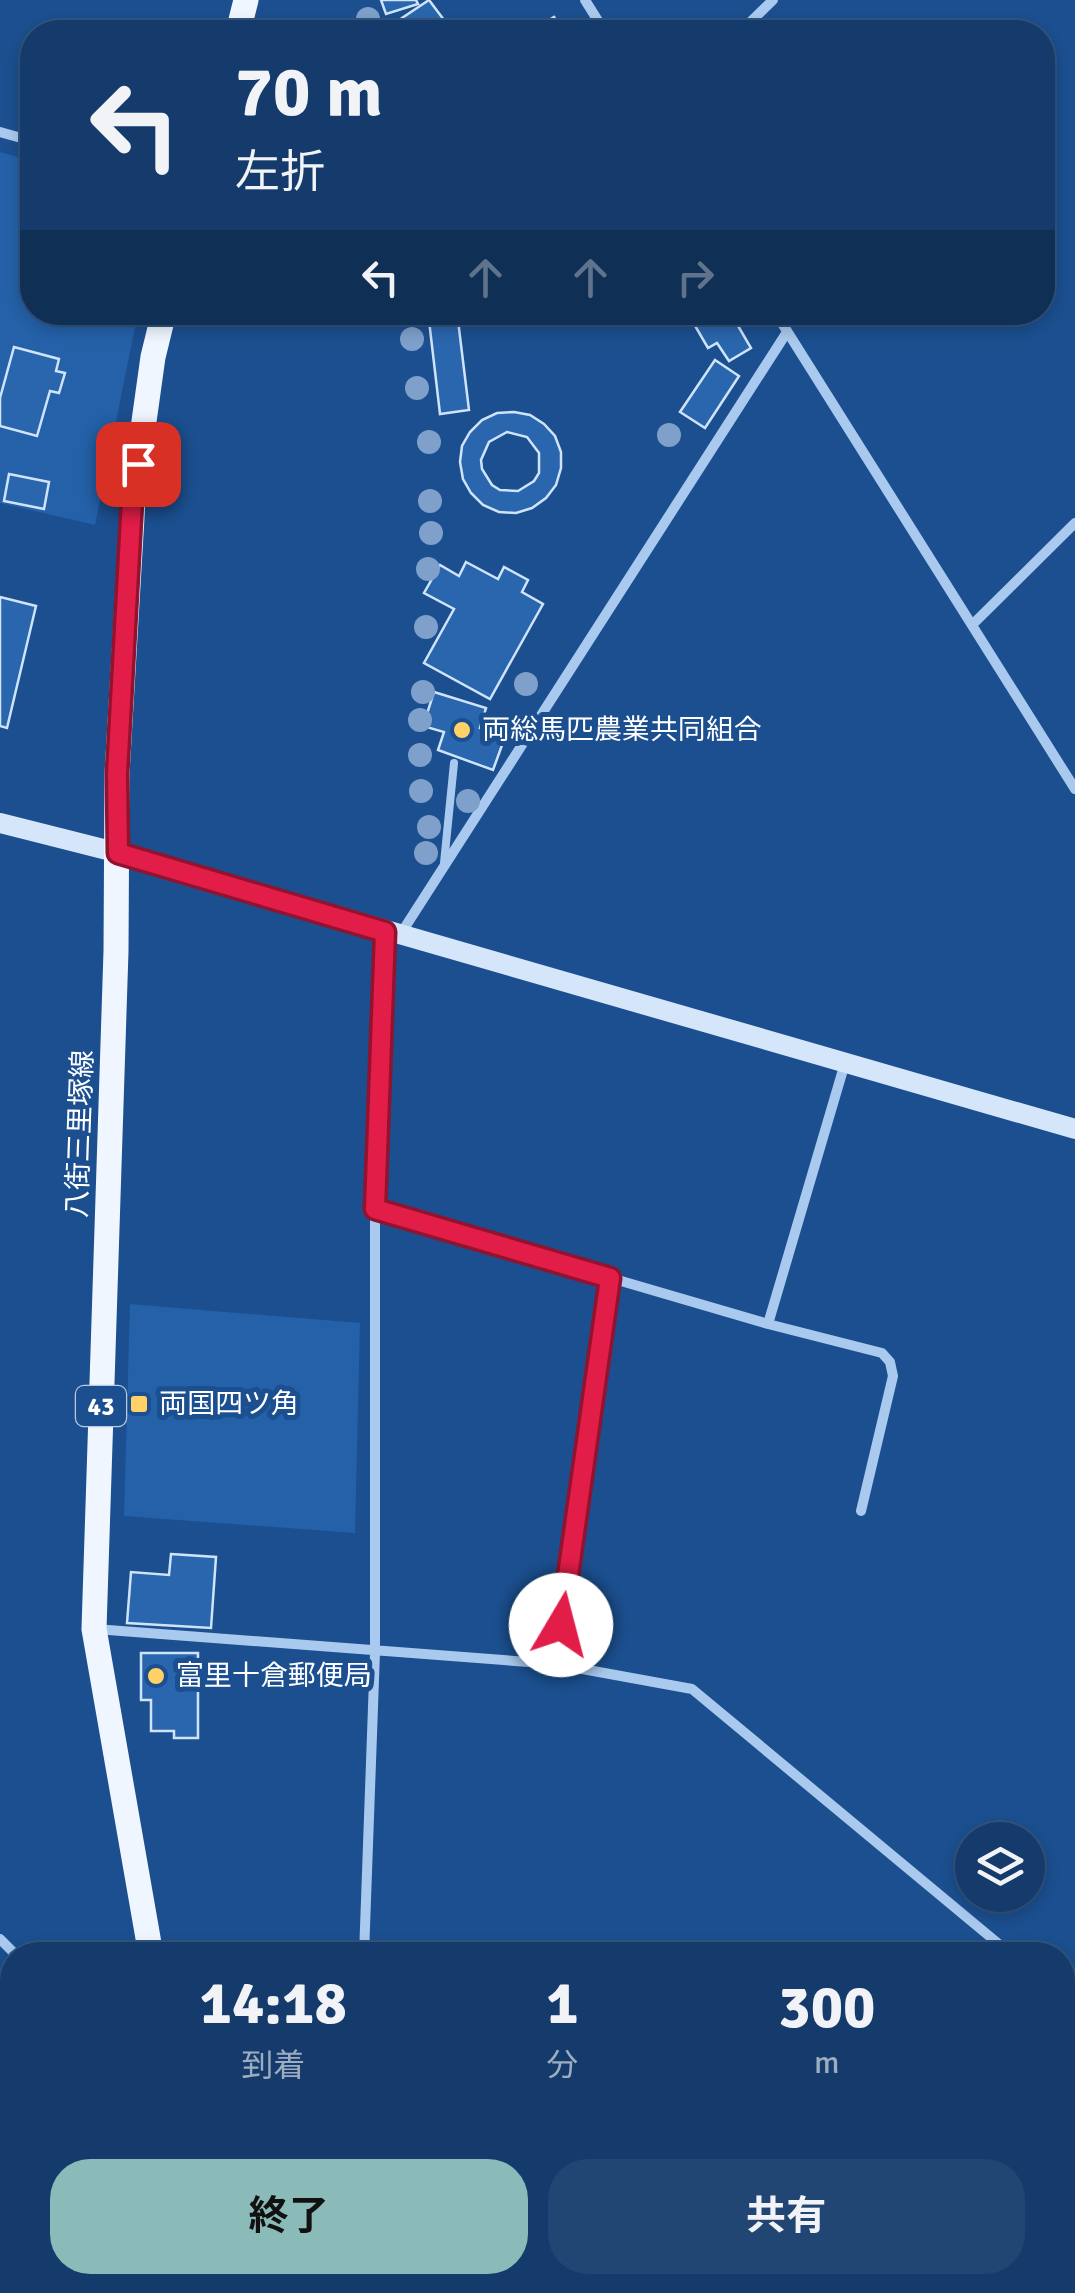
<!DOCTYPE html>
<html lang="ja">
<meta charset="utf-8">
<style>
body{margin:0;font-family:Signika,"Noto Sans JP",sans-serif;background:#214673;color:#f1f3f6;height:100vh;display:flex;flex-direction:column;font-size:38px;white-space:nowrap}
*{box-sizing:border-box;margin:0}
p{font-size:32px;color:#9dadc1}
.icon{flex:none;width:55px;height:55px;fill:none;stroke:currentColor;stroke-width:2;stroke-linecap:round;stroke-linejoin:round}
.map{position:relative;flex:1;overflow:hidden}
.panel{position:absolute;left:0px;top:1942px;width:1075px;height:352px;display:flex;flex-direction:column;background:#143b6b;border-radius:40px 40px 0 0;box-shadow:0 5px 15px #0003,0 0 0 2px #33557e}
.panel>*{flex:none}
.guide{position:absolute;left:20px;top:20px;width:1035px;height:305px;border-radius:40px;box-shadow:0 5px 15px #0003,0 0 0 2px #33557e;background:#143b6b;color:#f1f3f6;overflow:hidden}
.controls{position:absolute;left:955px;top:1822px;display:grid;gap:20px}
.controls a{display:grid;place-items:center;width:90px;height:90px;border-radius:50%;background:#143b6b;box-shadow:0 5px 15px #0003,0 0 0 2px #33557e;font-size:50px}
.pin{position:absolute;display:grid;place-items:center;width:85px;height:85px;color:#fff;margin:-42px;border-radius:20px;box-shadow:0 5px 15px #0006}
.me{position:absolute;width:110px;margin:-55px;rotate:8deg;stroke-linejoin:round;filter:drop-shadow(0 0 8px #0008)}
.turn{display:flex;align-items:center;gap:35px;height:210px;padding:0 50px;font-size:45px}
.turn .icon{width:130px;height:130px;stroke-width:2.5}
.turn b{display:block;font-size:70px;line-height:85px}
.lanes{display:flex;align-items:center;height:95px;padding:0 50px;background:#0003;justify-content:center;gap:50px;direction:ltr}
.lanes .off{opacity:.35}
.eta{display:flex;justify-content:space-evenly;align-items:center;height:170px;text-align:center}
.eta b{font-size:60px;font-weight:700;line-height:70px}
.action{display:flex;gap:20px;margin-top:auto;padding:20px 50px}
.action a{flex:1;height:115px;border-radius:40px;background:#8bbbb9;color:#111;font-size:40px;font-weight:700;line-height:115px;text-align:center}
.action a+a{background:#214673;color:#f1f3f6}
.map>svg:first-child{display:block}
.green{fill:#2461a8}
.building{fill:#2a66ad;stroke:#cfe3fa;stroke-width:2.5;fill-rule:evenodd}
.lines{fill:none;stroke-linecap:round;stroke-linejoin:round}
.lane{stroke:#a9c9ee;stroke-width:8}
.street{stroke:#a9c9ee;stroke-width:10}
.secondary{stroke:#d6e6fa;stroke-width:20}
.primary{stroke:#f0f6ff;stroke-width:25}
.tree{fill:#7ea0ca}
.route-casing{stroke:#92132f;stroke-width:25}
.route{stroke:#e11d48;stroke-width:18}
.poi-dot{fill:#ffd166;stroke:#1b4f8f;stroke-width:4}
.labels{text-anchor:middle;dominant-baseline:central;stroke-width:10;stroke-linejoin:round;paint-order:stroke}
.shield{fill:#1b4f8f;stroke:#bbcadd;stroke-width:2.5}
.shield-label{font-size:25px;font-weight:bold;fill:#fff}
.poi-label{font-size:28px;fill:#fff;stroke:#1b4f8f;text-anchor:start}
.street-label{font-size:28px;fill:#fff;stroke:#1b4f8f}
</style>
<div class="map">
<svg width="1075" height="2293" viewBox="0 0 1075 2293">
<rect width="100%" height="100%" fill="#1b4f8f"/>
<path class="green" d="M0,152L32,161V312L138,313L95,525L0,503Z
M130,1304L360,1323L355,1533L124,1516Z"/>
<path class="building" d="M381,0H416L418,4L386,14Z
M429,0L453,32H381Z
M554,17L563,32H532L531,31Z
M428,312H457L469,410L440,414Z
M687,312H730L751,348L729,361L717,343L708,348Z
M14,347L59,359L56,371L65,373L59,393L50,391L37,436L0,426V398Z
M715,360L739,376L705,428L680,412Z
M514,412L530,415L544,424L555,436L561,452V468L556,485L546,498L532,508L516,513L499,512L483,505L471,493L463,479L460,462L462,446L470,432L482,420L497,413ZM507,432L527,437L539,453V473L534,481L518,491L500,490L492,485L482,469L481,460L489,442Z
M9,474L49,482L44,509L4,501Z
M466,562L498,579L504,567L528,580L522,592L543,604L490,699L424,663L454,609L424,593L440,565L459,576Z
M0,597L36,606L7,728L0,726Z
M434,692L486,708L480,728L505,737L493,770L438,750L444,732L423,726Z
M171,1554L216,1557L211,1628L127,1623L131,1572L169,1575Z
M141,1653H198V1738H174V1731H151V1700H141Z"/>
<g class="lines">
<path class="lane" d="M444,863L454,763"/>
<path class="street" d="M585,0L605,32
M740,32L773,0
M0,132L32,141
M775,312L1075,789
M972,625L1075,523
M385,932L375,1209L768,1324L882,1353L890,1362L893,1376L861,1511
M400,935L787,332
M768,1324L845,1063
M95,1629L555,1664L692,1689L1012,1955
M555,1664L610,1278
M0,1939L16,1955
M364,1955L375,1652V1209
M1062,1997L1075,2007
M0,2051L12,2041
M1062,2130L1075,2121
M913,2282L919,2293
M353,2293V2282
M846,2293L860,2282"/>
<path class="secondary" d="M0,823L119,853L1075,1129"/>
<path class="primary" d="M238,32L246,0
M151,1955L94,1629L116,951L117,774L133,500L153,357L164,312
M207,2282L209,2293"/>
</g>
<g class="tree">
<circle cx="368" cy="19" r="12"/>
<circle cx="412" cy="339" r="12"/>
<circle cx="417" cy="388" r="12"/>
<circle cx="669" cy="435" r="12"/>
<circle cx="429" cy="442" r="12"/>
<circle cx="430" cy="501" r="12"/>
<circle cx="431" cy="533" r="12"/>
<circle cx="428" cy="569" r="12"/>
<circle cx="426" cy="627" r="12"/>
<circle cx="526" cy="684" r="12"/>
<circle cx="423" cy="692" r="12"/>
<circle cx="420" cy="720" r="12"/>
<circle cx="517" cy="728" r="12"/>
<circle cx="420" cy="755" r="12"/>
<circle cx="421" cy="791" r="12"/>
<circle cx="468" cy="801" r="12"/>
<circle cx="429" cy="827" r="12"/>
<circle cx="426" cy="853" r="12"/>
</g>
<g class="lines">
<defs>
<path id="route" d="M138,464L132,500L117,774L118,853L385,932L375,1209L610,1278L561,1625"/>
</defs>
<use href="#route" class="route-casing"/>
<use href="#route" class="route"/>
</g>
<g class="poi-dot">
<circle cx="462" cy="730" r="10"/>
<rect x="129" y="1394" width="20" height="20" rx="5"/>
<circle cx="156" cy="1676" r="10"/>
</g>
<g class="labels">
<rect class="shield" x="76" y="1386" width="50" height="40" rx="8"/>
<g class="shield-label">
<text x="101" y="1406">43</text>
</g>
<g class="poi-label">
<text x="482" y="730">両総馬匹農業共同組合</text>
<text x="159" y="1404">両国四ツ角</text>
<text x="176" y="1676">富里十倉郵便局</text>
</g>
<g class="street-label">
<text transform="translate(80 1134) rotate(-88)">八街三里塚線</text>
</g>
</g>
</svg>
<div class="controls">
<a><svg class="icon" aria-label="layers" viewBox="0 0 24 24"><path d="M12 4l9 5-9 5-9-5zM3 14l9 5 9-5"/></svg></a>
</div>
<div class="pin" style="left:138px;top:464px;background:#d93025"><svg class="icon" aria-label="arrive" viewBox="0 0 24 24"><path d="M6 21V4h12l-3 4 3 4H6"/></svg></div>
<svg class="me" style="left:561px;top:1625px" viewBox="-20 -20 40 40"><circle r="19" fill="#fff"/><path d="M0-13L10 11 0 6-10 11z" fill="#e11d48"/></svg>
<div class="guide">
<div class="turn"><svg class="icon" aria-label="left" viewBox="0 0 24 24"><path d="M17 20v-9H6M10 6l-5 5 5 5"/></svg><div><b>70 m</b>左折</div></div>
<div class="lanes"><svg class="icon" aria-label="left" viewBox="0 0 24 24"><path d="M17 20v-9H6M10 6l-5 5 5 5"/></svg><svg class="icon off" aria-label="ahead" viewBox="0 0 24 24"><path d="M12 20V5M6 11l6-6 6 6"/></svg><svg class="icon off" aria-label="ahead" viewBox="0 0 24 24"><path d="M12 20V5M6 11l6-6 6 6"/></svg><svg class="icon off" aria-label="right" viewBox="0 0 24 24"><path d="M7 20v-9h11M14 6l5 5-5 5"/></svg></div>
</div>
<section class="panel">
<div class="eta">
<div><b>14:18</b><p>到着</p></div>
<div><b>1</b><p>分</p></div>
<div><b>300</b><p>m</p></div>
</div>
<div class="action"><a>終了</a><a>共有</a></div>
</section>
</div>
